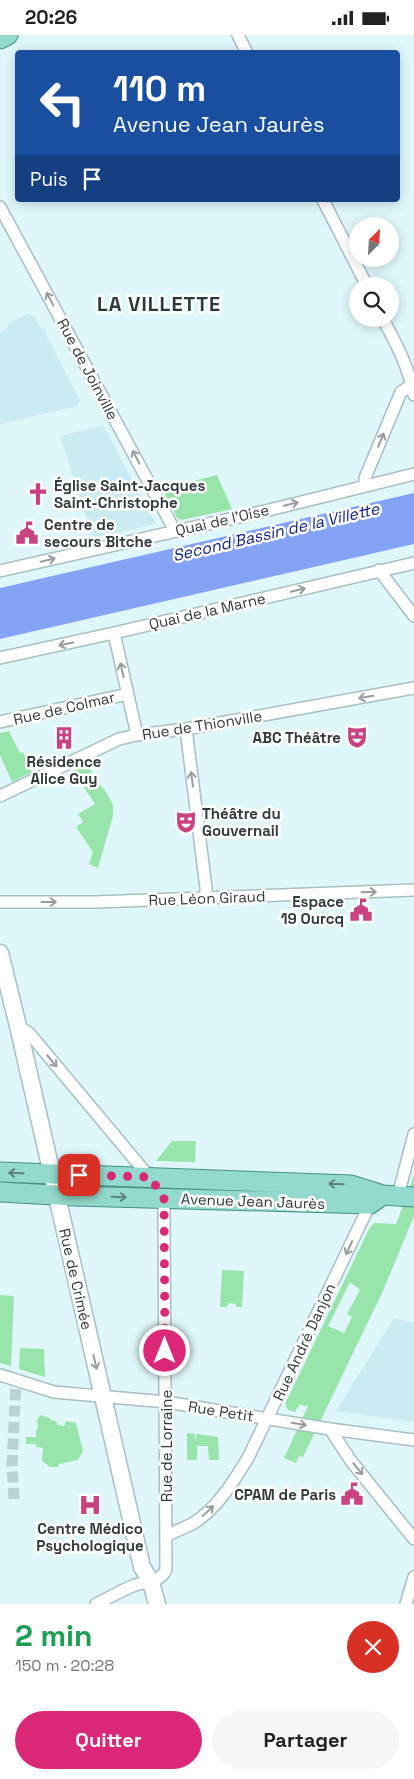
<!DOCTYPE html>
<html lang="fr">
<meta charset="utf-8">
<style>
body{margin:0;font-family:"Space Grotesk",sans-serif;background:#f6f6f6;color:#222;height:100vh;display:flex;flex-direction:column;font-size:19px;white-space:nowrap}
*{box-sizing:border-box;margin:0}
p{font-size:16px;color:#767676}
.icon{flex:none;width:28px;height:28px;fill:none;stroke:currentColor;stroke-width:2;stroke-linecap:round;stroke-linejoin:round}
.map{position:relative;height:1569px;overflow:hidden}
.details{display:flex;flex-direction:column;background:#fff;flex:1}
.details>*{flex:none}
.hud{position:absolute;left:15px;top:15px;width:385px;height:152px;border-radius:5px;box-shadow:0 2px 12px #0003;background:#1a4fa0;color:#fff;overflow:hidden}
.needle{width:32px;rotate:24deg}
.buttons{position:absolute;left:349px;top:182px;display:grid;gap:10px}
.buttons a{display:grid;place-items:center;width:50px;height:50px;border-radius:50%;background:#fff;box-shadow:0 2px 12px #0003;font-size:25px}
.pin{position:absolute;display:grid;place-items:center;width:42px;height:42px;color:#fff;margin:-21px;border-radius:10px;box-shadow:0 2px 8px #0006}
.me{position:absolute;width:55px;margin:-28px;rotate:0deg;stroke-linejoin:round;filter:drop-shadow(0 0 4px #0008)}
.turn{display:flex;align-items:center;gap:18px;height:105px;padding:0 15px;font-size:22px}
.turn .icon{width:65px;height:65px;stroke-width:2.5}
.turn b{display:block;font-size:35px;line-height:42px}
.then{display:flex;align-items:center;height:48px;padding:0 15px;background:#0003;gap:10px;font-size:19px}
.round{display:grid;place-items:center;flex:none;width:52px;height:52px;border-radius:26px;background:#f6f6f6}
.overview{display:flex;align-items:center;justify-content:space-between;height:85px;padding:0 15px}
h1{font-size:30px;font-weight:600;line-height:38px;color:#1e9e55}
.cta{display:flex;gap:10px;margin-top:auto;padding:10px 15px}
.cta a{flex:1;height:58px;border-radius:30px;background:#db2777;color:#fff;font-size:20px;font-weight:600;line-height:58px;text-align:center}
.cta a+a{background:#f6f6f6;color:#222}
.status{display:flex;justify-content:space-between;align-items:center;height:35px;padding:0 25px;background:#fff;direction:ltr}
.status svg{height:14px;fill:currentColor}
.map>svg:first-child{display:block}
.built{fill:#caebf1}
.green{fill:#98e5ab;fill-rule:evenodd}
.water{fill:#85a3f4}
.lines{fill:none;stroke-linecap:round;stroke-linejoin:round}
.street-tunnel{stroke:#bcd1d5;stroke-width:11;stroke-dasharray:11 5.5;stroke-linecap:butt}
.street-casing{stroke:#a8bfc3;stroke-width:14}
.secondary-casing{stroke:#a8bfc3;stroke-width:19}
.primary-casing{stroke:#439085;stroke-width:21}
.street{stroke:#fff;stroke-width:11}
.secondary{stroke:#fff;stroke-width:16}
.primary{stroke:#94d9cd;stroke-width:19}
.oneway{stroke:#989c9e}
.oneway2{stroke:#5e827d}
.route{stroke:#db2777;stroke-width:9;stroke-dasharray:0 16.2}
.labels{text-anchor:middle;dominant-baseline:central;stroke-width:5;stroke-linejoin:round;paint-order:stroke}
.street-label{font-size:15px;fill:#313a3c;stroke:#fff}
.poi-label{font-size:15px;font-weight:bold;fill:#313a3c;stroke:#fff;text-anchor:start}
.water-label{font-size:16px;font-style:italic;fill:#12227c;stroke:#fff}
.district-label{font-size:20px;font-weight:bold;letter-spacing:1px;fill:#273b3e;stroke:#fff}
</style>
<div class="status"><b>20:26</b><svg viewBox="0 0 49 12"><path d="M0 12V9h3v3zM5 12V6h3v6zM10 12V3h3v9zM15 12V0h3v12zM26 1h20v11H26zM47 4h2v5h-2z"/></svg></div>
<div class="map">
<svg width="414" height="1569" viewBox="0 0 414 1569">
<rect width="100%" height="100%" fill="#dff7fb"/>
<path class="built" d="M28,279L34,281L41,293L47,295L46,300L80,365L78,371L0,389V298L8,293V288Z
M103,390L156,489L93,503L60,401Z
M394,1283L414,1288V1387L336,1376Z"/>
<path class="green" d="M217,440L232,474L182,485L177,483L162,454Z
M9,696L20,718L23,717L32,737L12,747L0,720V698Z
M88,729L94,743L106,757L113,770V781L98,833L89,829L93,817L76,792L83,787L78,779L95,769L73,736Z
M172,1106H196L195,1127L156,1126Z
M414,1140V1181L383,1256L303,1422L299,1421L296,1428L284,1423L308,1371L299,1370L295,1377C289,1376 285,1374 286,1367L370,1192L375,1188L396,1189ZM350,1247L360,1255L347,1279L352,1282L344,1298L328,1291Z
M222,1235L244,1236L242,1272H236V1269L228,1268L227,1272H220Z
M0,1260L14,1261L11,1331L0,1328Z
M20,1313L44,1314L45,1342L19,1334Z
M41,1380L50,1383L51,1385L56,1386L58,1390L64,1391L66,1386L76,1388L83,1416L78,1425L59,1429L58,1432H50L42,1426L43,1413L36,1412V1409H26V1402H36V1395L38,1394L37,1384Z
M187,1398L195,1399L194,1403L196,1404L197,1399L218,1402L219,1425H209L208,1411H197V1425H187Z"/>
<path class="water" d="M414,458V509L0,604V553Z"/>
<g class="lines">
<path class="street-tunnel" d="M14,1464L12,1431L16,1345"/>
<defs>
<path id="street" d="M238,0L247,18
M323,165L367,251
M0,172L175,496
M383,284C396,308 409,333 414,360
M365,451V443L401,357L412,350L414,351
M379,535L414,581
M0,536L265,476L414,439
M114,598L137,700
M0,623L114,598L414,528
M0,687L128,659
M186,694L206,853V862
M0,761L119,704L137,700L186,694L414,653
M0,867H96L414,855
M18,991L29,998L151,1144
M398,1161L414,1099
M0,1340L54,1357L166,1367L330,1394L414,1405
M330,1394L351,1426L414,1504
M167,1501C175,1496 184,1493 192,1489C217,1474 233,1447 248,1423L370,1169
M96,1569C109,1563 122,1555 135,1550C146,1547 160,1547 166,1535L164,1180V1163L161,1160
M406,1569L414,1542"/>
<path id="secondary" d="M0,918L18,991L142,1532L151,1547L157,1569"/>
<path id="primary" d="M0,4L8,0
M0,1137L351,1150L383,1160L414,1162
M0,1157L74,1161L370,1169L383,1160"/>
</defs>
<use href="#street" class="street-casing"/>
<use href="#secondary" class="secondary-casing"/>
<use href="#primary" class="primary-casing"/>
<use href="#street" class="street"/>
<use href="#secondary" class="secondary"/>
<use href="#primary" class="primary"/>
</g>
<defs><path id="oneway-shaft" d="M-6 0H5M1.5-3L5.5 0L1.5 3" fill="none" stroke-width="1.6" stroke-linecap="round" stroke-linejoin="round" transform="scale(1.25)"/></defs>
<g class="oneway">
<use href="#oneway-shaft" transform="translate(50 264) rotate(-118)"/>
<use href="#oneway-shaft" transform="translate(381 405) rotate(-67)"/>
<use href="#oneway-shaft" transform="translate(136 422) rotate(-118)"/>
<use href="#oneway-shaft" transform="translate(291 469) rotate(-14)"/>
<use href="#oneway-shaft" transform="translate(48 525) rotate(-13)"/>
<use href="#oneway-shaft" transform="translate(298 555) rotate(-13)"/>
<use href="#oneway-shaft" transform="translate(66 609) rotate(168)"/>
<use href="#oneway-shaft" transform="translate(122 635) rotate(-103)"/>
<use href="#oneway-shaft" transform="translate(366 662) rotate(170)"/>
<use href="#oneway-shaft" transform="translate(192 744) rotate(-97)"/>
<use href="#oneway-shaft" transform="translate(369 857) rotate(-2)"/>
<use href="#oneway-shaft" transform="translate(49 867)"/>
<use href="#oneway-shaft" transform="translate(52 1026) rotate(50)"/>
<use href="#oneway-shaft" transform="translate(349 1213) rotate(115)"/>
<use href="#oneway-shaft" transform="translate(95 1327) rotate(77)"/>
<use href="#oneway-shaft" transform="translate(299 1389) rotate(9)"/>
<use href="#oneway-shaft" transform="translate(358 1434) rotate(51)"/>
<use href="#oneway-shaft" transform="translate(208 1476) rotate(-43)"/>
</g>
<g class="oneway2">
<use href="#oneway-shaft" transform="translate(16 1138) rotate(-178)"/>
<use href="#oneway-shaft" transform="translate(336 1149) rotate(-178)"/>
<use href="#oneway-shaft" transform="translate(119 1162) rotate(2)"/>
</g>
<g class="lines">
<path class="route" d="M79,1140L150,1142L164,1163L165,1316"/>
</g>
<defs>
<symbol id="church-bare" viewBox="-9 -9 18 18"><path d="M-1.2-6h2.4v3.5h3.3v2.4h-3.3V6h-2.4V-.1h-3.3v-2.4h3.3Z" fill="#c94383" stroke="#fff" stroke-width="2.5" paint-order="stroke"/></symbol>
<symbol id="civic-bare" viewBox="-9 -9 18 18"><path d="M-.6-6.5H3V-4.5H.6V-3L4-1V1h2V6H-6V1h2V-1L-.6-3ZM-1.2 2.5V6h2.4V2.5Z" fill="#c94383" stroke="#fff" stroke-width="2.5" paint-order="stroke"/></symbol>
<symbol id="theatre-bare" viewBox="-9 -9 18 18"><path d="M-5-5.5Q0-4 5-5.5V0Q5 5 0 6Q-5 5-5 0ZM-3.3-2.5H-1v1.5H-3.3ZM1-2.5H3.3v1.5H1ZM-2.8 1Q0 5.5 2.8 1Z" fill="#c94383" stroke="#fff" stroke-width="2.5" paint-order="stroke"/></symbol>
<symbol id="building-bare" viewBox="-9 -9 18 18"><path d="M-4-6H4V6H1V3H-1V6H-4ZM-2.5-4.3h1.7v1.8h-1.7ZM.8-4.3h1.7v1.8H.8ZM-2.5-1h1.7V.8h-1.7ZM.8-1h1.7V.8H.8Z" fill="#c94383" stroke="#fff" stroke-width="2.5" paint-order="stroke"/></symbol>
<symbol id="hospital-bare" viewBox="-9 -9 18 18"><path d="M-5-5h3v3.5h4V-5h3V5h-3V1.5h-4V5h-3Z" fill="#c94383" stroke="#fff" stroke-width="2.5" paint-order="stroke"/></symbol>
</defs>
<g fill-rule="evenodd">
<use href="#church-bare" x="22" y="443" width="32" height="32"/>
<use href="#civic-bare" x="11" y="482" width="32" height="32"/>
<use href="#theatre-bare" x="341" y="686" width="32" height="32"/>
<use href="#building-bare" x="48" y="687" width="32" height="32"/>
<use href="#theatre-bare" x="170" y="771" width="32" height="32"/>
<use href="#civic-bare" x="345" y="859" width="32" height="32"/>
<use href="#civic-bare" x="336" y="1443" width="32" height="32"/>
<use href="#hospital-bare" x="74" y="1454" width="32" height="32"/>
</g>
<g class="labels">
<g class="street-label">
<text transform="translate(88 334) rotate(62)">Rue de Joinville</text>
<text transform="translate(222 485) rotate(-13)">Quai de l'Oise</text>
<text transform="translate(207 576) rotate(-13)">Quai de la Marne</text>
<text transform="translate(64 673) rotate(-13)">Rue de Colmar</text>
<text transform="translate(202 690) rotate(-9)">Rue de Thionville</text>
<text transform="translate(207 863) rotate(-2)">Rue Léon Giraud</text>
<text transform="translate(253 1166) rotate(2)">Avenue Jean Jaurès</text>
<text transform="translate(76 1244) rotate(77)">Rue de Crimée</text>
<text transform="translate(304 1307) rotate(-65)">Rue André Danjon</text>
<text transform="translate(221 1376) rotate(9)">Rue Petit</text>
<text transform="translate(166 1411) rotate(-90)">Rue de Lorraine</text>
</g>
<g class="poi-label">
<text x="54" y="450">Église Saint-Jacques<tspan x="54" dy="17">Saint-Christophe</tspan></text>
<text x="44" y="489">Centre de<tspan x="44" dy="17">secours Bitche</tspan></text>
<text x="341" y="702" text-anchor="end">ABC Théâtre</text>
<text x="64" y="726" text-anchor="middle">Résidence<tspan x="64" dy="17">Alice Guy</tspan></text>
<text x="202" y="778">Théâtre du<tspan x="202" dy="17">Gouvernail</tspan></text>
<text x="344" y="866" text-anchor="end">Espace<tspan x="344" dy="17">19 Ourcq</tspan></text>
<text x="336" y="1459" text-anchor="end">CPAM de Paris</text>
<text x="90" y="1493" text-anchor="middle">Centre Médico<tspan x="90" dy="17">Psychologique</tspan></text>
</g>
<g class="water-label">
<text transform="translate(276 497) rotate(-13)">Second Bassin de la Villette</text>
</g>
<g class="district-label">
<text x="159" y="269">LA VILLETTE</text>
</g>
</g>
</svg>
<div class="buttons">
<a><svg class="needle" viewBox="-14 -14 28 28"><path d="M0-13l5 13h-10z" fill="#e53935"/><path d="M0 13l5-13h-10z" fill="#767676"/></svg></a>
<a><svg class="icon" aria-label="search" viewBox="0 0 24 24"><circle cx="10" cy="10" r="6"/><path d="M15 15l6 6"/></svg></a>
</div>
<div class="pin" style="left:79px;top:1140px;background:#d93025"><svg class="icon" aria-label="arrive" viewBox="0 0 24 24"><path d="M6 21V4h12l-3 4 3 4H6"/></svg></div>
<svg class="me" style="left:165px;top:1316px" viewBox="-20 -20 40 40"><circle r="17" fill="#db2777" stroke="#fff" stroke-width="3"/><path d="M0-11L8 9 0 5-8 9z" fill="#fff"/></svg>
<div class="hud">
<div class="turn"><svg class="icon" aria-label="left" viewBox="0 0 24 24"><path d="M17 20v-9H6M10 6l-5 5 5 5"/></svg><div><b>110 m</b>Avenue Jean Jaurès</div></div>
<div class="then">Puis<svg class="icon" aria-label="arrive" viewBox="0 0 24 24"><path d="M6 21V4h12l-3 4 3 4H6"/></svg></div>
</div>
</div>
<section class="details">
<div class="overview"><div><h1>2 min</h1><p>150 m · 20:28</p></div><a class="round" style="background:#d93025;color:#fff"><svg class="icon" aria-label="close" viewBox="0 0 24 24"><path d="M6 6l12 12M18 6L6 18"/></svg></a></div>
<div class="cta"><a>Quitter</a><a>Partager</a></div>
</section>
